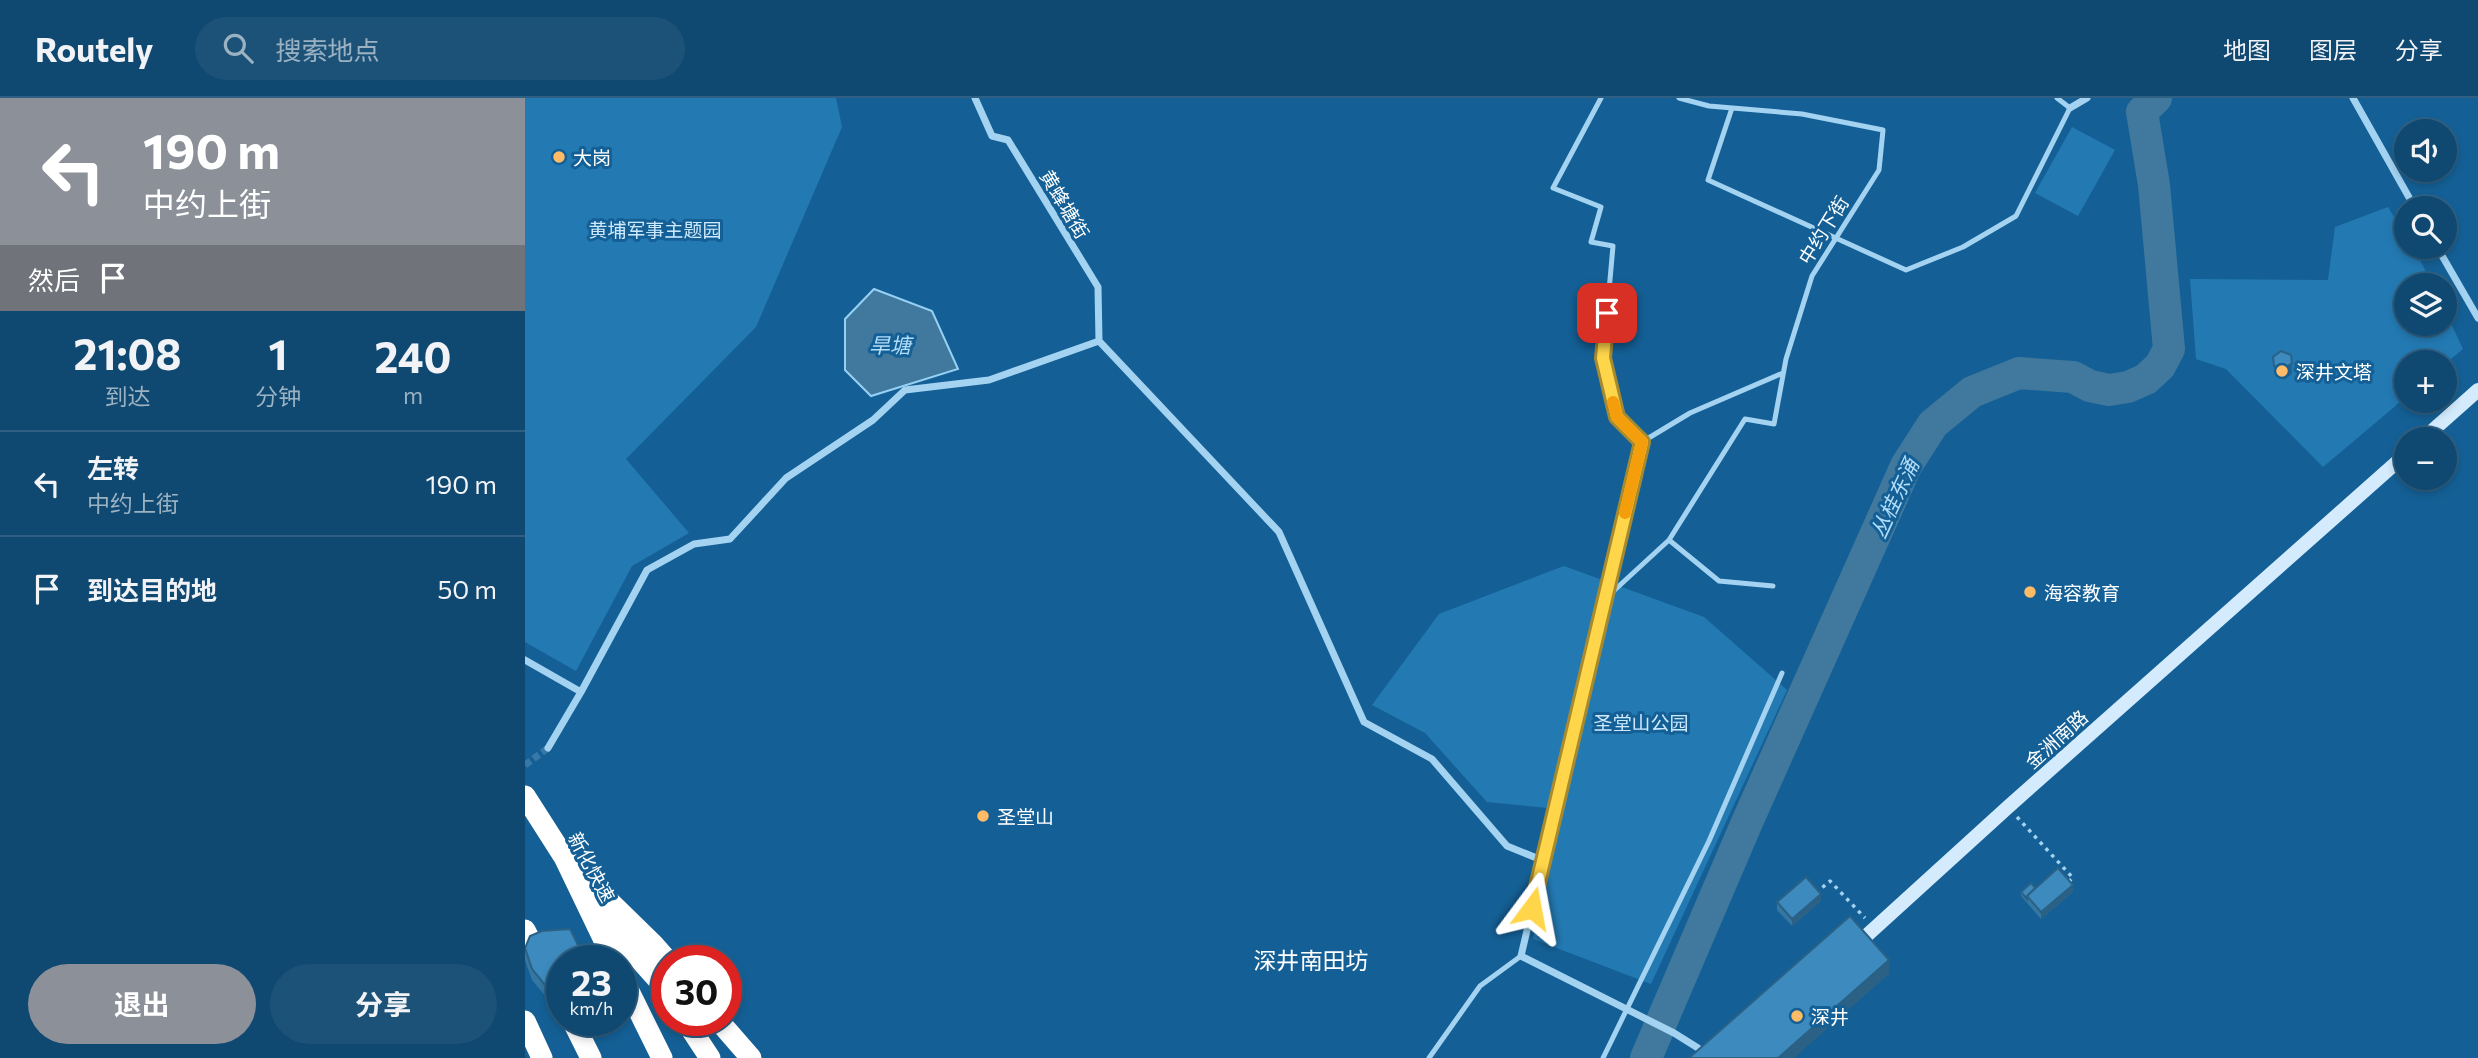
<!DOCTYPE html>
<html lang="zh">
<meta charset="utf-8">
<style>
body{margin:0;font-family:Commissioner,"Noto Sans SC",sans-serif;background:#1d5278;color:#f1f3f6;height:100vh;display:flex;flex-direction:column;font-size:26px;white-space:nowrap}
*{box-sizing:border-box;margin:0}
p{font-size:23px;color:#9bb2c3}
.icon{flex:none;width:38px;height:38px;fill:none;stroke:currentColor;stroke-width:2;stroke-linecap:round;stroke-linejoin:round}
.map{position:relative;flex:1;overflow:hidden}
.sheet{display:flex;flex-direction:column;background:#0f4870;width:525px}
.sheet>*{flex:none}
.banner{background:#8c9099;color:#fff;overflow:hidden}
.controls{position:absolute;left:1869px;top:21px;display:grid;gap:14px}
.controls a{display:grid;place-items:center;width:63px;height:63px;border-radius:50%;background:#0f4870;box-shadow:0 4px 10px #0003,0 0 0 2px #2f6083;font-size:35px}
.speed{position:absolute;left:21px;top:847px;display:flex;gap:14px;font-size:35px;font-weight:700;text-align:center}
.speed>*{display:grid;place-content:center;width:91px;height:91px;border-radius:50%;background:#0f4870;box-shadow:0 4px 10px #0003,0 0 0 2px #2f6083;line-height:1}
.speed small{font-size:18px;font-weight:400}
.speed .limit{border:10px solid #d22;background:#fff;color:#111}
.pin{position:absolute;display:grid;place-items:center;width:60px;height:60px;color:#fff;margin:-30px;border-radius:14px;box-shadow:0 4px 10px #0006}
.me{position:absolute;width:77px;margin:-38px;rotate:13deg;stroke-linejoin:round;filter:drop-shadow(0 0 5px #0008)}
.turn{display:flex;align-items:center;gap:24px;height:147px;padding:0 28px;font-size:32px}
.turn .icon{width:91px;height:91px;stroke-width:2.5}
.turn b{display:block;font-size:49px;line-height:60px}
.then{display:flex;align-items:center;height:66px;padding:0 28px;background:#0003;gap:14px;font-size:26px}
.eta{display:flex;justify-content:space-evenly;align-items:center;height:119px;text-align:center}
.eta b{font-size:42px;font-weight:700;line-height:49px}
.button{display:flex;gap:14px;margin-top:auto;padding:14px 28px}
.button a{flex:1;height:80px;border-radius:42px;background:#8c9099;color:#fff;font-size:28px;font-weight:700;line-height:80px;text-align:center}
.button a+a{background:#1d5278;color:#f1f3f6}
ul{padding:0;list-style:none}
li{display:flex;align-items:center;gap:21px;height:105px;padding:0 28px;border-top:2px solid #2f6083}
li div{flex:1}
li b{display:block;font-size:26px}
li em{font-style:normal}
header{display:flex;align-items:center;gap:42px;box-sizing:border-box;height:98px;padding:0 35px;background:#0f4870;border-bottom:2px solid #2f6083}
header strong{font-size:33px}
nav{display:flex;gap:38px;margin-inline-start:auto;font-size:24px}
.search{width:490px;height:63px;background:#1d5278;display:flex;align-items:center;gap:18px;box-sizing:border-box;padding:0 24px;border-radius:38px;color:#9bb2c3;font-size:26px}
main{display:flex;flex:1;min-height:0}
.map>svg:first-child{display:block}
.green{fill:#237ab3}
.water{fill:#41789d;stroke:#96d1f5;stroke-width:2}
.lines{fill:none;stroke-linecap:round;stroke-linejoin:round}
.river{stroke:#41789d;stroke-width:32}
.minor-tunnel{stroke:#3778a6;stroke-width:7;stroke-dasharray:7 3.5;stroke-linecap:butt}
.path{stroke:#a4d3f2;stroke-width:3.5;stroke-dasharray:3.5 5;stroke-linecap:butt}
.service{stroke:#a4d3f2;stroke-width:5}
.minor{stroke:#a4d3f2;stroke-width:7}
.secondary{stroke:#d3ebfc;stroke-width:14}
.motorway{stroke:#fff;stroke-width:21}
.motorway-bridge{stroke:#fff;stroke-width:21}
.wall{fill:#3477a3}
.shaded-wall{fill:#2b6185}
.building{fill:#3d8abe;stroke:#2b6185;stroke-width:2}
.route-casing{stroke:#a68a30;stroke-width:18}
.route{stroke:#ffd54a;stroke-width:12}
.slow{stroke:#f59e0b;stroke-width:12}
.poi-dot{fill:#fb6;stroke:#146096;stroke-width:2.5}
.labels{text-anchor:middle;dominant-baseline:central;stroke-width:6;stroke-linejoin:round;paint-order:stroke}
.poi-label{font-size:19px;fill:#fff;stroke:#146096;text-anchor:start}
.street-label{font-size:19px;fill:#fff;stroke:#146096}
.park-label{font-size:19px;fill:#cce9fd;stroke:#146096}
.water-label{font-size:21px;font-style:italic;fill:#b1ddf9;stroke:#146096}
.quarter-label{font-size:23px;fill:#fff;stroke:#146096}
</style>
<header>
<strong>Routely</strong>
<div class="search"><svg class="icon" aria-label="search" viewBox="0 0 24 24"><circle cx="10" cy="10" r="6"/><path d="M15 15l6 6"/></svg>搜索地点</div>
<nav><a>地图</a><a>图层</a><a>分享</a></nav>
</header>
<main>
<section class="sheet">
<div class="banner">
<div class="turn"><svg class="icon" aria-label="left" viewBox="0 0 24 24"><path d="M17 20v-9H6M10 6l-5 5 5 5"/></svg><div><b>190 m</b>中约上街</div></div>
<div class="then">然后<svg class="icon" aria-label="arrive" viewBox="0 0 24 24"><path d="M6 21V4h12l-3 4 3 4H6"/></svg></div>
</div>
<div class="eta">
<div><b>21:08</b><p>到达</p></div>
<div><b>1</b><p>分钟</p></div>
<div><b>240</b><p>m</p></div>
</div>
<ul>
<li><svg class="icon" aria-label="left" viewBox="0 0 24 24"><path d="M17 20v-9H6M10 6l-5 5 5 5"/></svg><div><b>左转</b><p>中约上街</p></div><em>190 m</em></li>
<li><svg class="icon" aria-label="arrive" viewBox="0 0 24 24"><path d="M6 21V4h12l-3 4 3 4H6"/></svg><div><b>到达目的地</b></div><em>50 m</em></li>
</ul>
<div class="button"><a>退出</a><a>分享</a></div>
</section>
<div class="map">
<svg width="1953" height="960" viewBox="0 0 1953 960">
<rect width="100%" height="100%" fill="#146096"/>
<path class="green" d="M0,0H311L317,29L231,229L101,361L164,435L107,468L51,573L0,544Z
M1547,29L1590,52L1553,118L1510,95Z
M1863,109L1881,139V149H1888L1908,187H1881V226H1920V213L1938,251L1920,266V264H1881V299L1798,369L1701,271L1671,261L1665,181L1803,182L1810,129Z
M1039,468L1179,519L1262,592L1126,886L1008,841L1033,711L962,704L900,635L847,607L914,516Z"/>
<path class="water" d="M349,191L407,213L433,271L346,298L320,272V221Z"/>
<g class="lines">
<path class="river" d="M1121,960L1223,722L1381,368L1408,326L1447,294L1494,275L1548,279L1565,288L1584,292L1603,289L1621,281L1635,268L1644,251L1629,87L1617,14L1631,0"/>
<path class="minor-tunnel" d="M0,667L23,650"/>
<path class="path" d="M1492,719L1548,780L1542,785
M1291,795L1305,783L1340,820"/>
<path class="service" d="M1076,0L1028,90L1076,109L1066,144L1088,148L1078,260L1092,319L1117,344L1165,315L1258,275
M1207,10L1183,82L1381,172L1438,149L1491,118L1545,10L1532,0
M1144,442L1220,321L1249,326L1261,261L1287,178L1354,72L1358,32L1277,16L1184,8L1154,0
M1082,499L1144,442L1194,483L1248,488
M904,960L955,888L996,858
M1078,960L1184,743L1257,575"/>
<path class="minor" d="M450,0L467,38L483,42L573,189L574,243
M1828,0L1890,110
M1545,10L1562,0
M1912,149L1953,220
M574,243L754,434L839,624L907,661L982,748L1019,763
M1117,344L996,858L1149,935L1173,950L1184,960
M0,562L56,594
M23,650L56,594L122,472L169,446L205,441L261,380L348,322L380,292L464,282L574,243"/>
<path class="secondary" d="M1898,341L1953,292
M1329,849L1483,709L1881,356"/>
<path class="motorway" d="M43,763L128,846L143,863
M65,806L134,883L142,894
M0,832L37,903
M96,877L137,960
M47,922L66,960
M160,922L185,960
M193,922L226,960
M0,923L17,960"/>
<path class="motorway-bridge" d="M0,698L39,759L89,863"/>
</g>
<path class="wall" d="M1748,259L1767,276L1759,282L1749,279Z
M1496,794H1548L1516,821L1496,798Z
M1296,803L1267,828L1252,812V804Z
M0,850L37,863V918L7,882L0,862Z"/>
<path class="shaded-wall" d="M1767,265V276L1759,282V271Z
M1548,787V794L1516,821V814Z
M1296,796V803L1267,828V821Z
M1364,862V876L1269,960H1253Z"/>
<path class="building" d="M1756,253L1766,257L1767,265L1759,271L1749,268L1748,259Z
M1533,770L1548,787L1516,814L1502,798Z
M1281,779L1296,796L1267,821L1252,804Z
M1506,785L1510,790L1502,798V801L1496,794Z
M1325,818L1364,862L1253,960H1164Z
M45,831L61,863H37L36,907L7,871L0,850L5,838L17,833Z"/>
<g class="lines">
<defs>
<path id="route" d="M1007,810L1117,344L1092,319L1078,260L1082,215"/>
</defs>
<use href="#route" class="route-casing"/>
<use href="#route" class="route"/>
<path class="slow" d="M1088,304L1092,319L1117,344L1100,415"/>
</g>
<g class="poi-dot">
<circle cx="34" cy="59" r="7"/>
<circle cx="1757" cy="273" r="7"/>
<circle cx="1505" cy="494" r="7"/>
<circle cx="458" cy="718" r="7"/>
<circle cx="1272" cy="918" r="7"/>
</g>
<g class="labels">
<g class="poi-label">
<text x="48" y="59">大岗</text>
<text x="1771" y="273">深井文塔</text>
<text x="1519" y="494">海容教育</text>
<text x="472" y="718">圣堂山</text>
<text x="1286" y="918">深井</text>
</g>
<g class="street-label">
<text transform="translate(540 106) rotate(59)">黄蜂塘街</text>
<text transform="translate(1298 132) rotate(-58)">中约下街</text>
<text transform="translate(1531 641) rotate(-42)">金洲南路</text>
<text transform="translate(67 769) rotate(62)">新化快速</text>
</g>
<g class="park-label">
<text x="130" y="131">黄埔军事主题园</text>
<text x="1116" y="624">圣堂山公园</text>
</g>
<g class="water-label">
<text x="365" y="246">旱塘</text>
<text transform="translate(1369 400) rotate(-65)">丛桂东涌</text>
</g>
<g class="quarter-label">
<text x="786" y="862">深井南田坊</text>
</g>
</g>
</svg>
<div class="controls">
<a><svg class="icon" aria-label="sound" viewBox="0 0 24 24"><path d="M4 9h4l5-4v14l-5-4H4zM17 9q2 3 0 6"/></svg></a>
<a><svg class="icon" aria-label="search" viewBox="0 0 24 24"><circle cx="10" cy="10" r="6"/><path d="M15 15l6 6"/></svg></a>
<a><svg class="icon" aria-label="layers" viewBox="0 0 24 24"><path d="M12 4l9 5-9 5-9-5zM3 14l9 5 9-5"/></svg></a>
<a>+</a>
<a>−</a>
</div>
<div class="speed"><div>23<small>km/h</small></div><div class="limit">30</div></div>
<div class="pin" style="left:1082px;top:215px;background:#d93025"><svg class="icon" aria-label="arrive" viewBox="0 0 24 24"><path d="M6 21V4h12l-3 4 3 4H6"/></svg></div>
<svg class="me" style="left:1007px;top:810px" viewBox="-20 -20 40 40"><path d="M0-17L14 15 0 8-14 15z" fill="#ffd54a" stroke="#fff" stroke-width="4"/></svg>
</div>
</main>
